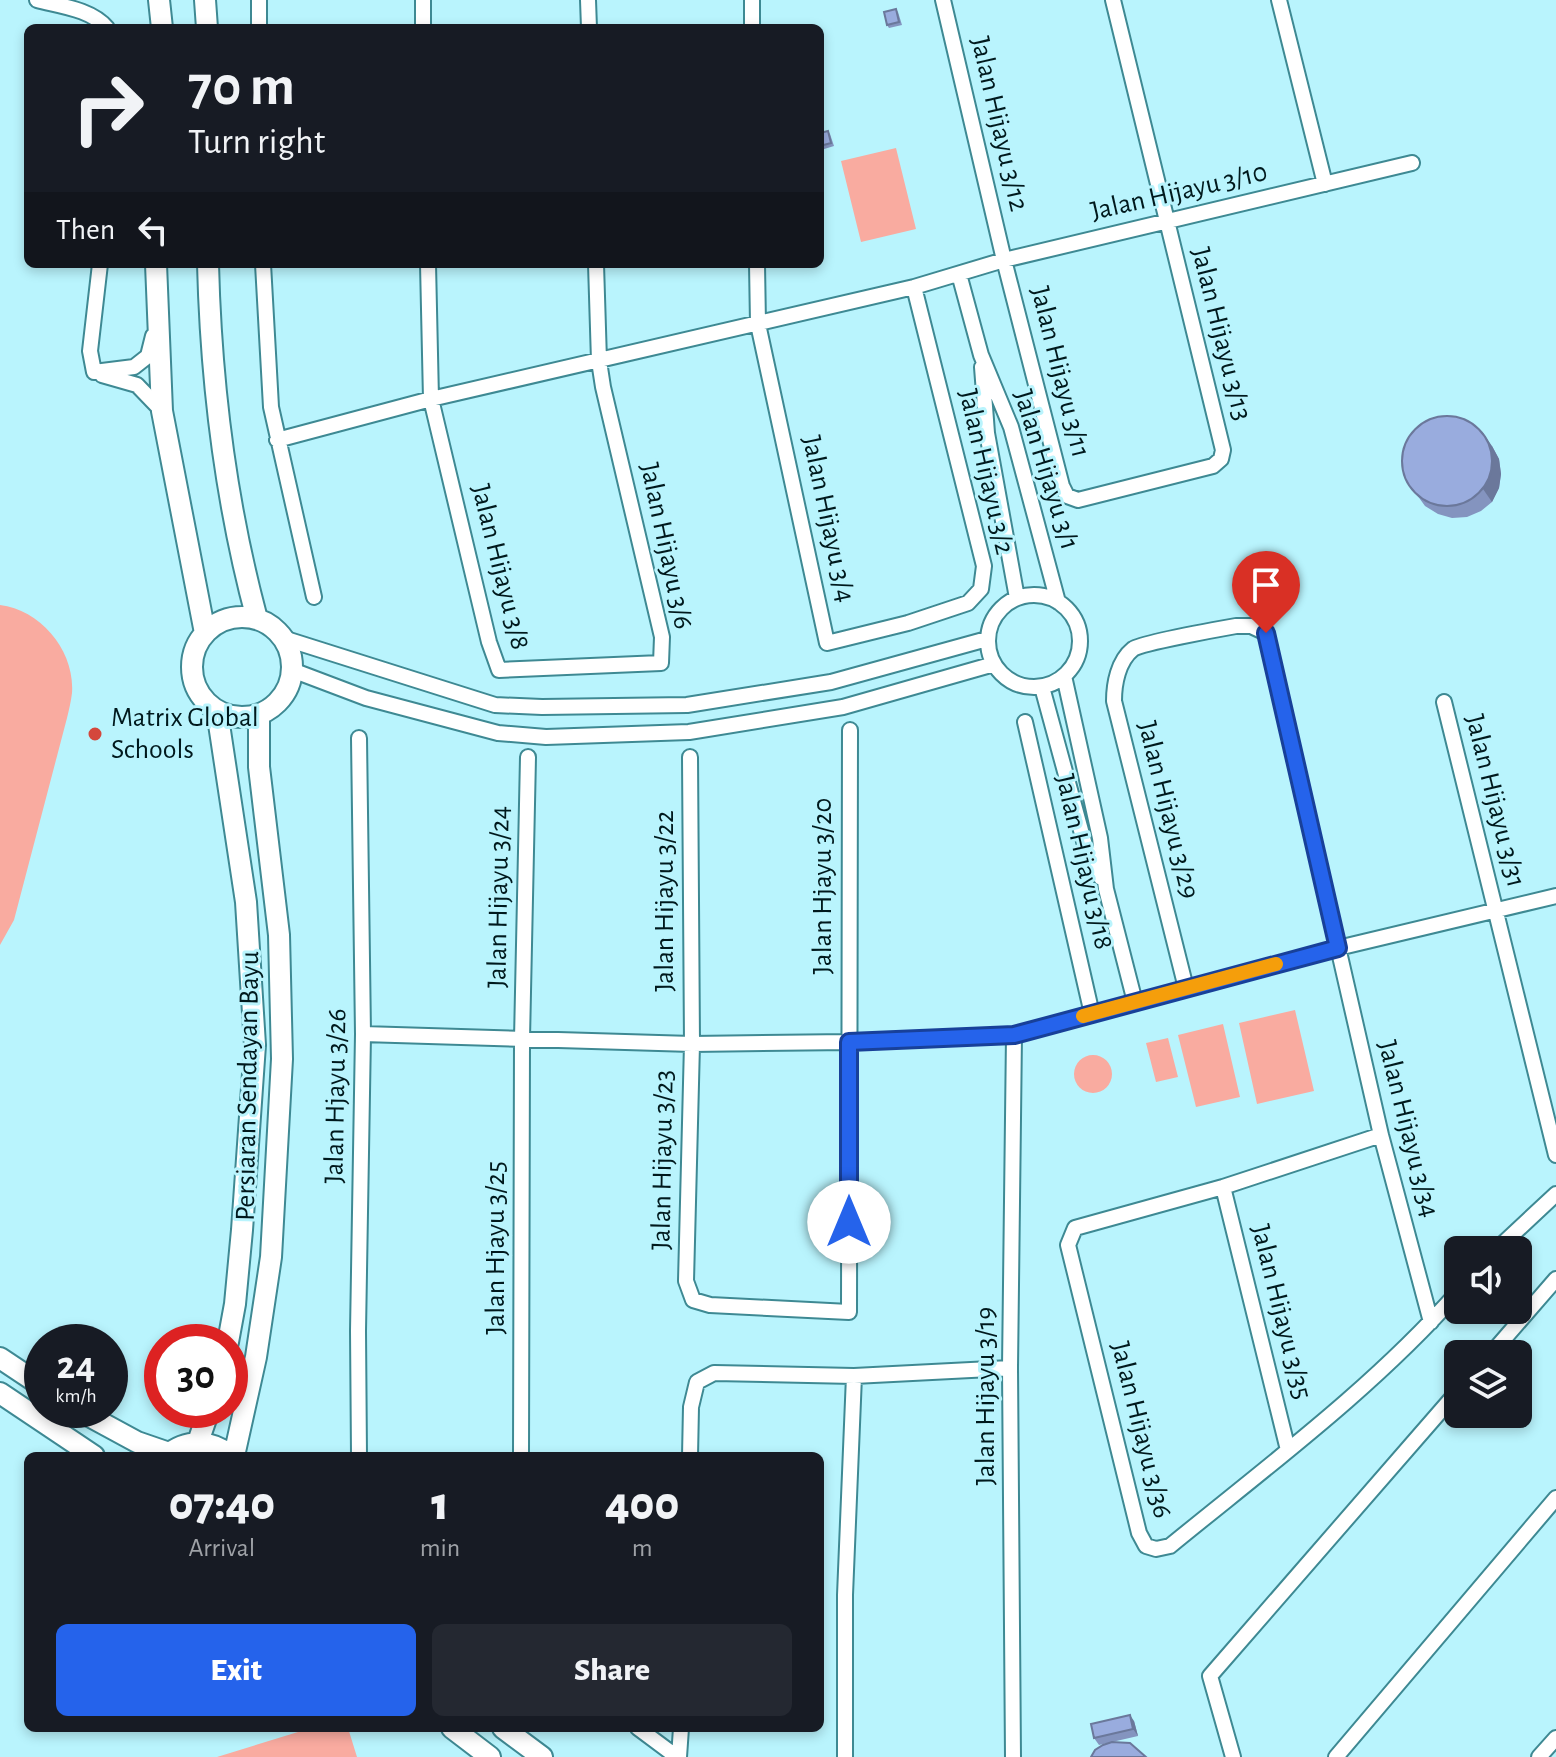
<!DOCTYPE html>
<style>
body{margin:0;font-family:"Alegreya Sans",sans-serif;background:#242831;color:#f1f3f6;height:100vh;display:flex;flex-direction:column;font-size:30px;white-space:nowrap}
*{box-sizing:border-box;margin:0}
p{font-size:26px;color:#9ea1a6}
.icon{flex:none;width:44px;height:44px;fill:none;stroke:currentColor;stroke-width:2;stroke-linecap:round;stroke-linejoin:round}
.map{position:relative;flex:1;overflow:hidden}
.panel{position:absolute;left:24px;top:1452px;width:800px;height:280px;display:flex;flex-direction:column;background:#171b24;border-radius:12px;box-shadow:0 4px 12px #0003}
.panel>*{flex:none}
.guide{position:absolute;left:24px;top:24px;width:800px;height:244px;border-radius:12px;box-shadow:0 4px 12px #0003;background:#171b24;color:#f1f3f6;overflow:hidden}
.buttons{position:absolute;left:1444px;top:1236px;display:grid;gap:16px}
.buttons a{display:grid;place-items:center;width:88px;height:88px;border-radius:12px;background:#171b24;box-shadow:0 4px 12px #0003;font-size:40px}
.speed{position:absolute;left:24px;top:1324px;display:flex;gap:16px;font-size:40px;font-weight:700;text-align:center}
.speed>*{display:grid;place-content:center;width:104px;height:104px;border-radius:50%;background:#171b24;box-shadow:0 4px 12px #0003;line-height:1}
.speed small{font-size:20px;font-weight:400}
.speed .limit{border:12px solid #d22;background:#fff;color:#111}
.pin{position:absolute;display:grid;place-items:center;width:68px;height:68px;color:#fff;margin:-82px -34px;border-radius:50% 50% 50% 0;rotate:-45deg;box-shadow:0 0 8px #0007}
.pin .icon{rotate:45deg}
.me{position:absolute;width:88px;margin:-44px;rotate:0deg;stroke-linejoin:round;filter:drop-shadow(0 0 6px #0008)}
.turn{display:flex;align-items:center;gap:28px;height:168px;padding:0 32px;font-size:36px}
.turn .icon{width:104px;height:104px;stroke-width:2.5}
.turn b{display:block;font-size:56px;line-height:68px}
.then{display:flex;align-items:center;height:76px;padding:0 32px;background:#0003;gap:16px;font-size:30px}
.eta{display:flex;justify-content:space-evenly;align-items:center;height:136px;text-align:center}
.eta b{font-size:48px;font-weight:800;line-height:56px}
.cta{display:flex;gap:16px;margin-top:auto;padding:16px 32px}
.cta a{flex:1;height:92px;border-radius:12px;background:#2563eb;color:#fff;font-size:32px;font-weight:800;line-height:92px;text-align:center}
.cta a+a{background:#242831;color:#f1f3f6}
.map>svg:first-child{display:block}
.green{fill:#f9aba0}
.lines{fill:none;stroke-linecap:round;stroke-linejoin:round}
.street-casing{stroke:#3e8993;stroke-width:18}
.secondary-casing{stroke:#3e8993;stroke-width:24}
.street{stroke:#fff;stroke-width:14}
.secondary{stroke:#fff;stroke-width:20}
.wall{fill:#8494bf}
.shaded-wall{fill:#6b789b}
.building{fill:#99acde;stroke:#6b789b;stroke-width:2}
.route-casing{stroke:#184099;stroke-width:20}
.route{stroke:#2563eb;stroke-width:14}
.slow{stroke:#f59e0b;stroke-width:14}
.poi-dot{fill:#d4473c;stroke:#b9f4fd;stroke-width:3}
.labels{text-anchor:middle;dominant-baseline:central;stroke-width:6;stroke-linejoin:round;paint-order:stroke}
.street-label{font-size:28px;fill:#00191d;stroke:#b9f4fd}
.poi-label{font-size:28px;fill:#00191d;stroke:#b9f4fd;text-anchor:start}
</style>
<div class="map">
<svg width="1556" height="1757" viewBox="0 0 1556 1757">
<rect width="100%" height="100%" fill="#b9f4fd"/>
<path class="green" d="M896,148L916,229L861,242L841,161Z
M0,605C41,610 75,651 72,693C71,701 69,710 67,718L14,920L0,945Z
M1295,1010L1314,1091L1257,1104L1239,1023Z
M1223,1024L1240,1097L1196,1107L1178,1035Z
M1168,1038L1178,1077L1156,1082L1146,1043Z
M1074 1074a19 19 0 1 1 38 0a19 19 0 1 1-38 0Z
M311,1728H348L357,1757H217Z"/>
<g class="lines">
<defs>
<path id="street" d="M37,0C60,6 91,9 107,28
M259,0V28
M423,0V28
M588,0L589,28
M752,0V28
M943,0L1004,260L1062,486L1067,496L1078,500L1213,466L1221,459L1223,450L1113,0
M1279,0L1325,184
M263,264L271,407L314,597
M428,264L431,399L489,642L499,670L661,663L662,637L603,387L599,361L596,264
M757,264L758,324L827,643L908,623L968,603L981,589L984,566L914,287
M959,274L981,355L1011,427L1058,602
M982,367L987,433L1017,598
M94,372L90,351L100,264
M94,372L134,367L148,356L153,336
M102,375L137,385L162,411
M277,440L431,399L914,287L1004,260L1412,163
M988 641a46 46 0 1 1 92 0a46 46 0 1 1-92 0Z
M283,638L495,705L542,707L687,705L831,682L987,639
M292,670L366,698L498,733L546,737L689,732L843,707L994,664
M1064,676L1100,838L1106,889L1135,1002
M1042,687L1085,845L1101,878
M1444,702L1556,1155
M1025,722L1092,1014
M690,757L692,1044L686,1281L693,1300L710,1305L849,1312L850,730
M1186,988L1114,701C1114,684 1118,661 1133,649C1142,643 1219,629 1236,626H1251L1266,633L1381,1135L1431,1322
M363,1034L692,1044L849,1042L1014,1035L1338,948L1556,896
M1381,1135L1223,1187L1075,1228L1068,1245L1139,1533L1146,1546L1156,1549L1170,1546C1269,1465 1373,1388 1458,1292
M1223,1187L1288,1450
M1496,1250L1556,1194
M1491,1354L1556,1279
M359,1456L358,1331L363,1034L359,738
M521,1456L522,1039L528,757
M690,1456L691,1407L697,1382L714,1373L854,1376L1010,1368
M638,1728L677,1757
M679,1757L681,1728
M845,1757V1595L854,1376
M1013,1757L1010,1368L1014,1035
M1233,1757L1210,1676L1458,1391
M1336,1757L1556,1498
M1539,1757L1556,1738"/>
<path id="secondary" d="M159,0L162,28
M205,0L207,28
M156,264L162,411L205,633
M208,264C211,384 226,504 257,619
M192 667a50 50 0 1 1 100 0a50 50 0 1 1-100 0Z
M217,711L246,902L255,1045L242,1230L235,1304L228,1342
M0,1358L42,1386
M0,1393L94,1456
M78,1410L137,1442L169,1453
M198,1442L209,1410
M166,1456C187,1438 211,1440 232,1456
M234,1456L256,1357L271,1257L282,1059L279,935L259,767V715
M452,1728L490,1757
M503,1728L542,1757"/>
</defs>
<use href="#street" class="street-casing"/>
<use href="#secondary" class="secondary-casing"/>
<use href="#street" class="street"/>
<use href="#secondary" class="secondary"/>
</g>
<path class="wall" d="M896,9L898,12L902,25L889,28L887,25Z
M828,131L830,134L834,146L821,150L820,148V133Z
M1492,446L1499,459L1501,474L1499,488L1492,502L1481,511L1467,517L1452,518L1438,514L1425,506L1407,481Z
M1134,1721L1138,1736L1099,1745L1094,1738Z"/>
<path class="shaded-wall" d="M1483,433L1492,446L1499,459L1501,474L1499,488L1492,502L1483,489Z
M1130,1715L1134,1721L1138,1736L1133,1729Z"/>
<path class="building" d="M896,9L899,22L887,25L884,12Z
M828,131L831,143L820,146V133Z
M1402 461a45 45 0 1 1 90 0a45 45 0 1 1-90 0Z
M1130,1715L1133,1729L1094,1738L1091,1724Z
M1112,1742L1130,1743L1146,1757H1091L1095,1750L1103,1745Z"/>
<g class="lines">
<defs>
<path id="route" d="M849,1222V1042L1014,1035L1338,948L1266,633"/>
</defs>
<use href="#route" class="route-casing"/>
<use href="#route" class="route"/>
<path class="slow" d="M1083,1016L1276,964"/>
</g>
<circle class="poi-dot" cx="95" cy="734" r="8"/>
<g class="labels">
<g class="street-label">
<text transform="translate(999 124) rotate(77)">Jalan Hijayu 3/12</text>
<text transform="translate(1179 192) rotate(-13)">Jalan Hijayu 3/10</text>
<text transform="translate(1221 334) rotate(76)">Jalan Hijayu 3/13</text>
<text transform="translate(1060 372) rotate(76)">Jalan Hijayu 3/11</text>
<text transform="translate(1046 470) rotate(73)">Jalan Hijayu 3/1</text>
<text transform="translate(986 472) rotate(77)">Jalan Hijayu 3/2</text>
<text transform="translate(828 519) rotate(78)">Jalan Hijayu 3/4</text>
<text transform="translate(666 546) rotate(78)">Jalan Hijayu 3/6</text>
<text transform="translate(500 567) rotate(76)">Jalan Hijayu 3/8</text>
<text transform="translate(1495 801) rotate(76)">Jalan Hijayu 3/31</text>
<text transform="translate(1168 810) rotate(76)">Jalan Hijayu 3/29</text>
<text transform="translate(1084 862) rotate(77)">Jalan Hijayu 3/18</text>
<text transform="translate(823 886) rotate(-90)">Jalan Hjayu 3/20</text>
<text transform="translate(499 897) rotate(-89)">Jalan Hijayu 3/24</text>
<text transform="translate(665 901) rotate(-90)">Jalan Hijayu 3/22</text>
<text transform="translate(248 1086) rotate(-89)">Persiaran Sendayan Bayu</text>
<text transform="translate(336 1096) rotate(-89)">Jalan Hjayu 3/26</text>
<text transform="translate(1408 1129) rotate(76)">Jalan Hijayu 3/34</text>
<text transform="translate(663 1160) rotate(-89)">Jalan Hijayu 3/23</text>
<text transform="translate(496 1248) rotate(-90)">Jalan Hjayu 3/25</text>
<text transform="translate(1281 1312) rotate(76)">Jalan Hijayu 3/35</text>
<text transform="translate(986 1396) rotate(-90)">Jalan Hijayu 3/19</text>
<text transform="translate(1141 1430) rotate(76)">Jalan Hijayu 3/36</text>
</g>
<g class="poi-label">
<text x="111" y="718">Matrix Global<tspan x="111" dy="32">Schools</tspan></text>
</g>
</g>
</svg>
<div class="buttons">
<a><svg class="icon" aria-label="sound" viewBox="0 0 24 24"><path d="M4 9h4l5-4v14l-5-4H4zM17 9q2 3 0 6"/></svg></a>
<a><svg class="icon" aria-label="layers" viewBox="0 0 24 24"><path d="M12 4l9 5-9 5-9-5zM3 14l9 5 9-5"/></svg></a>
</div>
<div class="speed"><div>24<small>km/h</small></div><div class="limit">30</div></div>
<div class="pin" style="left:1266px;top:633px;background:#d93025"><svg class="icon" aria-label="arrive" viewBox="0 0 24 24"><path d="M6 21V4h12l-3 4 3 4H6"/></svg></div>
<svg class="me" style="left:849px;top:1222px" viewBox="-20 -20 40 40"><circle r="19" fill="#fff"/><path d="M0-13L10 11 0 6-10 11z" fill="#2563eb"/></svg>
<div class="guide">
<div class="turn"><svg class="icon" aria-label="right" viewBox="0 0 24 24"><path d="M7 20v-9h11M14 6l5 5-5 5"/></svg><div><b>70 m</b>Turn right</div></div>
<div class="then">Then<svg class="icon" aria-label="left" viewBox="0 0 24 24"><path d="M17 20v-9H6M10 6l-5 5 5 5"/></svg></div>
</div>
<section class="panel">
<div class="eta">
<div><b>07:40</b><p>Arrival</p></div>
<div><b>1</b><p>min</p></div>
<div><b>400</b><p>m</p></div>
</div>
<div class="cta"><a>Exit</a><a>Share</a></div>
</section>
</div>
